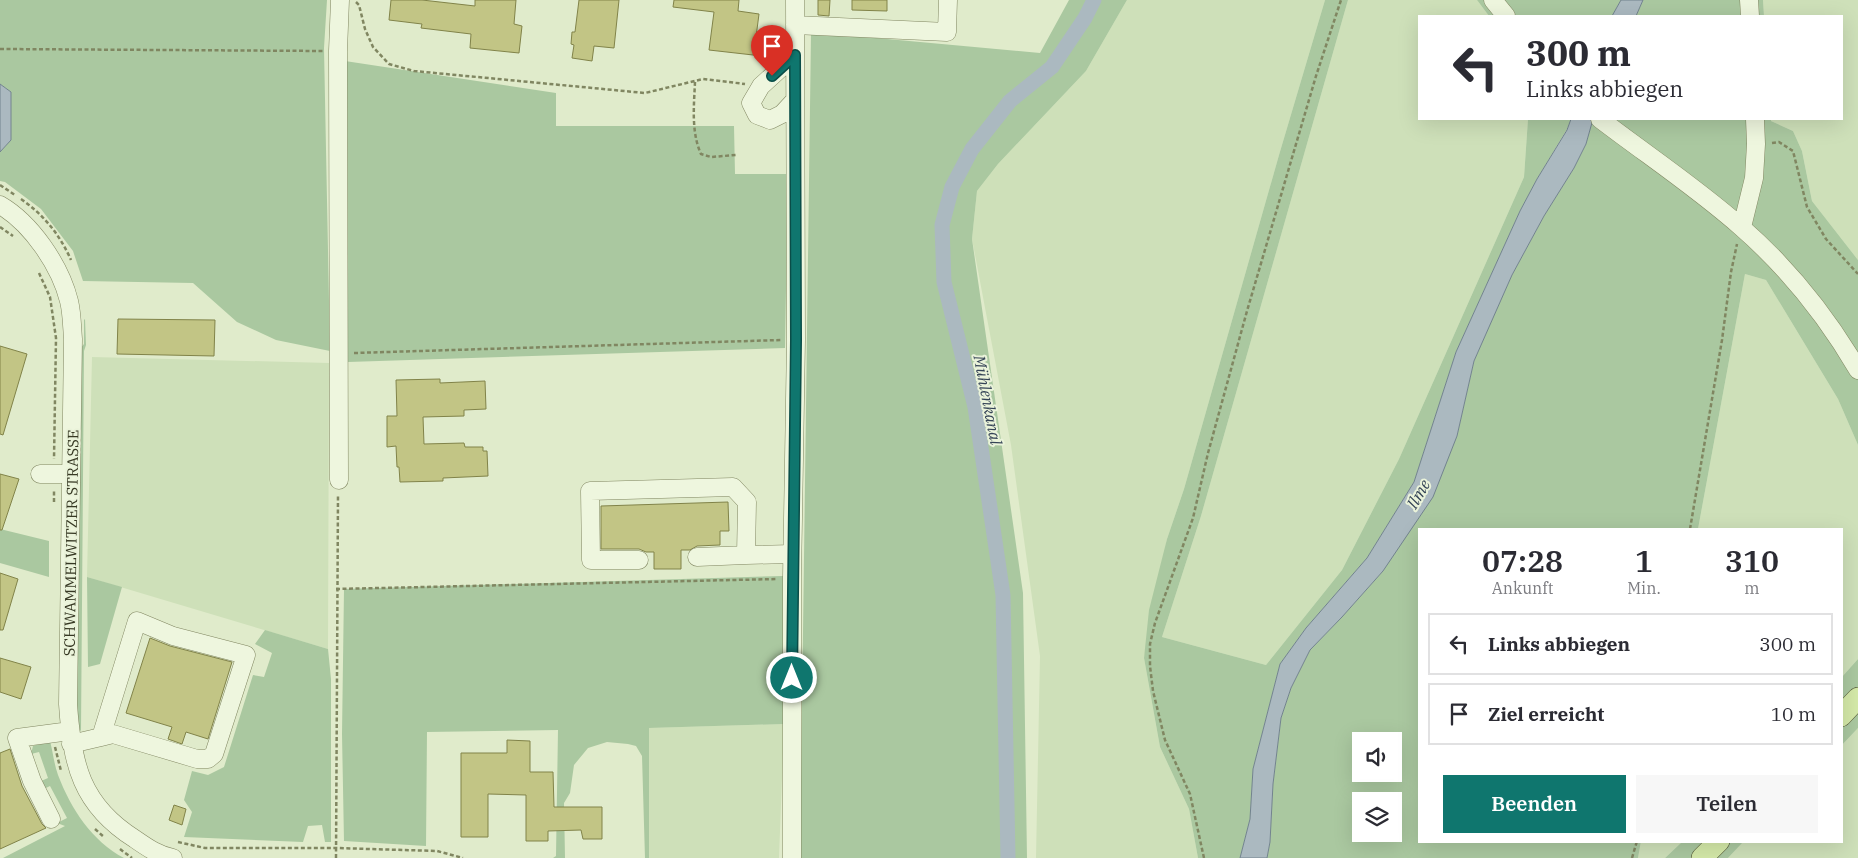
<!DOCTYPE html>
<html lang="de">
<meta charset="utf-8">
<style>
body{margin:0;font-family:"IBM Plex Serif",serif;background:#f7f7f7;color:#2b2b33;height:100vh;display:flex;flex-direction:column;font-size:19px;white-space:nowrap}
*{box-sizing:border-box;margin:0}
p{font-size:16px;color:#7c7c81}
.icon{flex:none;width:28px;height:28px;fill:none;stroke:currentColor;stroke-width:2;stroke-linecap:round;stroke-linejoin:round}
.map{position:relative;flex:1;overflow:hidden}
.sheet{position:absolute;left:1418px;top:528px;width:425px;height:315px;display:flex;flex-direction:column;background:#fff;border-radius:0px;box-shadow:0 5px 20px #0002}
.sheet>*{flex:none}
.banner{position:absolute;left:1418px;top:15px;width:425px;height:105px;border-radius:0px;box-shadow:0 5px 20px #0002;background:#fff;color:#2b2b33;overflow:hidden}
.buttons{position:absolute;left:1352px;top:732px;display:grid;gap:10px}
.buttons a{display:grid;place-items:center;width:50px;height:50px;border-radius:0px;background:#fff;box-shadow:0 5px 20px #0002;font-size:25px}
.pin{position:absolute;display:grid;place-items:center;width:42px;height:42px;color:#fff;margin:-51px -21px;border-radius:50% 50% 50% 0;rotate:-45deg;box-shadow:0 0 5px #0007}
.pin .icon{rotate:45deg}
.me{position:absolute;width:55px;margin:-28px;rotate:0deg;stroke-linejoin:round;filter:drop-shadow(0 0 4px #0008)}
.turn{display:flex;align-items:center;gap:18px;height:105px;padding:0 25px;font-size:22px}
.turn .icon{width:65px;height:65px;stroke-width:2.5}
.turn b{display:block;font-size:35px;line-height:42px}
.eta{display:flex;justify-content:space-evenly;align-items:center;height:85px;text-align:center}
.eta b{font-size:30px;font-weight:600;line-height:35px}
.button{display:flex;gap:10px;margin-top:auto;padding:10px 25px}
.button a{flex:1;height:58px;border-radius:0px;background:#0f766e;color:#fff;font-size:20px;font-weight:600;line-height:58px;text-align:center}
.button a+a{background:#f7f7f7;color:#2b2b33}
ul{padding:0;list-style:none}
li{display:flex;align-items:center;gap:15px;height:62px;margin:0 10px 8px;padding:0 15px;border:2px solid #e1e1e2;border-radius:0px}
li div{flex:1}
li b{display:block;font-size:19px}
li em{font-style:normal}
.map>svg:first-child{display:block}
.farmland{fill:#cee0b9}
.green{fill:#aac8a0;fill-rule:evenodd}
.water{fill:#abb9c0;stroke:#72838e}
.lines{fill:none;stroke-linecap:round;stroke-linejoin:round}
.canal{stroke:#abb9c0;stroke-width:15}
.building{fill:#c2c585;stroke:#818349}
.minor-casing{stroke:#808661;stroke-width:19}
.major-casing{stroke:#525534;stroke-width:22}
.path{stroke:#808661;stroke-width:2.5;stroke-dasharray:4 2.5;stroke-linecap:butt}
.minor{stroke:#eef6de;stroke-width:18}
.major{stroke:#d4e9a8;stroke-width:21}
.route-casing{stroke:#0a4d48;stroke-width:12}
.route{stroke:#0f766e;stroke-width:9}
.labels{text-anchor:middle;dominant-baseline:central;stroke-width:4;stroke-linejoin:round;paint-order:stroke}
.street-label{font-size:15px;fill:#363823;stroke:#eaf3da}
.water-label{font-size:16px;font-style:italic;fill:#344356;stroke:#eaf3da}
</style>
<div class="map">
<svg width="1858" height="858" viewBox="0 0 1858 858">
<rect width="100%" height="100%" fill="#e0ebcb"/>
<path class="farmland" d="M1127,0H1325L1279,155L1184,489L1167,539L1144,658L1160,747L1189,809L1198,858H1036L1040,656L1011,445L972,239L977,191L998,164L1086,71Z
M1348,0H1477L1489,16H1419V119H1528L1524,177L1399,459L1342,570L1266,665L1162,637L1201,516Z
M1763,0H1858V260L1812,201L1802,151L1793,131L1771,121V119H1841V16H1764Z
M1745,274L1766,280L1838,399L1858,445V659L1841,678V529H1698Z
M92,357L329,363L328,649L87,577Z
M784,724L779,858H649V728Z
M1858,728V858H1728L1744,841H1841V746Z
M1641,841H1683L1665,858H1638Z"/>
<path class="green" d="M0,0H327L324,48L330,351L276,340L237,322L193,283L83,281L73,251L41,209L5,182L0,181V152L11,140V92L0,84Z
M1069,0H1127L1086,71L998,164L977,191L972,239L1023,593L1027,858H800L811,32L1040,53Z
M1325,0H1348L1201,516L1162,637L1266,665L1342,570L1399,459L1524,177L1528,119H1571L1567,129L1537,179L1520,211L1456,352L1414,482L1367,558L1306,628L1280,664L1253,769L1250,819L1240,858H1198L1189,809L1160,747L1144,658L1149,610L1167,539L1184,489L1279,155Z
M1477,0H1621L1612,16H1489Z
M1643,0H1763L1764,16H1636Z
M345,61L556,93V126H734L735,174H788L785,348L348,362Z
M1593,119H1771V121L1793,131L1802,151L1812,201L1858,260V445L1838,399L1766,280L1745,274L1698,529H1419V841H1641L1638,858H1267L1270,842L1273,784L1281,718L1291,688L1310,650L1342,617L1383,571L1457,436L1474,361L1494,315L1512,275L1544,216L1574,168L1586,144ZM1361,741H1394V774H1361ZM1361,801H1394V834H1361Z
M85,319L86,345L84,351L81,731L77,727L79,350L84,344V320Z
M0,529L49,541V577L0,563Z
M783,576L784,724L649,728V858H645L642,756L636,746L628,744L607,742L588,748L574,765L570,793L564,803L565,858H553L556,856L558,730L427,732L426,846L344,841L342,734L344,589Z
M87,577L122,587L100,664L88,667Z
M265,630L328,649L331,679V842H325L322,825L308,826L303,842L184,837L192,812L184,800L192,771L208,775L224,767L253,675L264,677L272,653L255,644Z
M1858,659V728L1841,746V678Z
M50,741C53,752 54,764 58,775C71,809 92,841 124,858H3L65,826L57,823L67,818L50,786L42,790L39,782L48,778L39,752L31,754L33,746Z
M1683,841H1744L1728,858H1665Z"/>
<path class="water" d="M1621,0H1643L1636,16H1612Z
M0,84L11,92V140L0,152Z
M1571,119H1593L1586,144L1574,168L1544,216L1512,275L1474,361L1457,436L1433,497L1383,571L1342,617L1310,650L1291,688L1281,718L1273,784L1270,842L1267,858H1240L1250,819L1253,769L1280,664L1306,628L1367,558L1414,482L1456,352L1520,211L1537,179L1567,130Z"/>
<g class="lines">
<path class="canal" d="M1008,858L1003,595L975,407L944,282L942,225L952,187L972,149L1010,101L1052,67L1085,18L1094,0"/>
</g>
<path class="building" d="M391,0H422L475,6V0H516L514,24L522,26L519,53L470,48L471,34L421,28L422,24L389,20Z
M579,0H619L614,48L594,46L592,61L572,58L574,45L571,44L572,32H575Z
M674,0H739L738,11L759,14L756,37L764,38L762,56L709,50L714,12L673,7Z
M818,0H830L829,16L818,15Z
M852,0H887V11L852,10Z
M118,319L215,320L214,356L117,354Z
M0,346L27,354L3,435L0,434Z
M440,379V383L485,381L486,409L464,410V416L423,417L424,444L464,443L465,447H483V451H487L488,476L443,478V481L400,482L399,467H397L396,446L387,447V416H397L396,380Z
M0,474L19,479L2,530H0Z
M728,502L729,531H720V545L697,546L690,550H681V569H654V552H646L639,549H601V506Z
M0,573L18,579L3,630H0Z
M150,638L170,646L232,662L208,739L186,732L182,744L168,739L172,727L126,713Z
M0,658L31,667L21,699L0,692Z
M507,740L530,741V772H553L554,807H602V839H583L581,830L548,831V841H526V795L488,794V837H461V753H507Z
M10,749L22,786L42,824L46,828L0,849V753Z
M174,805L186,809L182,825L169,820Z"/>
<g class="lines">
<defs>
<path id="minor" d="M1493,0L1506,16
M1749,0L1750,16
M795,25L947,32L948,0
M795,100L782,114L770,120L757,115L751,103L761,86L795,55
M1600,119C1647,155 1697,188 1741,227C1788,268 1827,317 1858,370
M0,205C31,223 60,265 69,301C72,313 72,327 73,339L68,704C72,764 81,805 135,839C148,848 158,855 173,858
M1742,227L1754,178L1756,144L1755,119
M40,474H71
M339,480L338,51L340,0
M697,557L746,555
M639,560H591L590,491L733,487L747,502L746,555L792,554
M71,744L101,737L137,621L173,636L246,655L214,754L208,759H197L113,734L101,737
M51,819L32,781L17,738L70,731
M792,858V578L796,340L795,0"/>
<path id="major" d="M1841,716L1858,698
M1702,858L1719,841"/>
</defs>
<use href="#minor" class="minor-casing"/>
<use href="#major" class="major-casing"/>
<path class="path" d="M356,2L359,5L365,29L373,47L389,64L414,71L645,93L703,79L745,84
M0,49L324,51
M695,82C694,105 691,132 701,154L711,157L736,155
M1772,143L1779,142L1793,151L1807,207L1826,239L1858,274
M0,185L15,195
M21,199C44,215 60,235 71,260
M0,227L13,236
M39,273L50,297L56,338L54,459
M354,353L781,340
M54,502V490
M1690,529L1722,340L1731,272L1737,244
M336,589L777,579
M55,747L61,771
M95,829L104,837
M178,842L205,848H336L437,851L463,858
M120,849L132,858
M336,858L338,495
M1204,858L1190,794L1165,740L1153,691L1150,666V644L1155,623L1193,518L1208,453L1247,311L1316,76L1341,0
M1632,858L1637,841"/>
<use href="#minor" class="minor"/>
<use href="#major" class="major"/>
</g>
<g class="lines">
<defs>
<path id="route" d="M772,76L795,55L796,340L792,678"/>
</defs>
<use href="#route" class="route-casing"/>
<use href="#route" class="route"/>
</g>
<g class="labels">
<g class="street-label">
<text transform="translate(71 543) rotate(-89)">SCHWAMMELWITZER STRASSE</text>
</g>
<g class="water-label">
<text transform="translate(988 400) rotate(79)">Mühlenkanal</text>
<text transform="translate(1418 494) rotate(-60)">Ilme</text>
</g>
</g>
</svg>
<div class="buttons">
<a><svg class="icon" aria-label="sound" viewBox="0 0 24 24"><path d="M4 9h4l5-4v14l-5-4H4zM17 9q2 3 0 6"/></svg></a>
<a><svg class="icon" aria-label="layers" viewBox="0 0 24 24"><path d="M12 4l9 5-9 5-9-5zM3 14l9 5 9-5"/></svg></a>
</div>
<div class="pin" style="left:772px;top:76px;background:#d93025"><svg class="icon" aria-label="arrive" viewBox="0 0 24 24"><path d="M6 21V4h12l-3 4 3 4H6"/></svg></div>
<svg class="me" style="left:792px;top:678px" viewBox="-20 -20 40 40"><circle r="17" fill="#0f766e" stroke="#fff" stroke-width="3"/><path d="M0-11L8 9 0 5-8 9z" fill="#fff"/></svg>
<div class="banner">
<div class="turn"><svg class="icon" aria-label="left" viewBox="0 0 24 24"><path d="M17 20v-9H6M10 6l-5 5 5 5"/></svg><div><b>300 m</b>Links abbiegen</div></div>
</div>
<section class="sheet">
<div class="eta">
<div><b>07:28</b><p>Ankunft</p></div>
<div><b>1</b><p>Min.</p></div>
<div><b>310</b><p>m</p></div>
</div>
<ul>
<li><svg class="icon" aria-label="left" viewBox="0 0 24 24"><path d="M17 20v-9H6M10 6l-5 5 5 5"/></svg><div><b>Links abbiegen</b></div><em>300 m</em></li>
<li><svg class="icon" aria-label="arrive" viewBox="0 0 24 24"><path d="M6 21V4h12l-3 4 3 4H6"/></svg><div><b>Ziel erreicht</b></div><em>10 m</em></li>
</ul>
<div class="button"><a>Beenden</a><a>Teilen</a></div>
</section>
</div>
